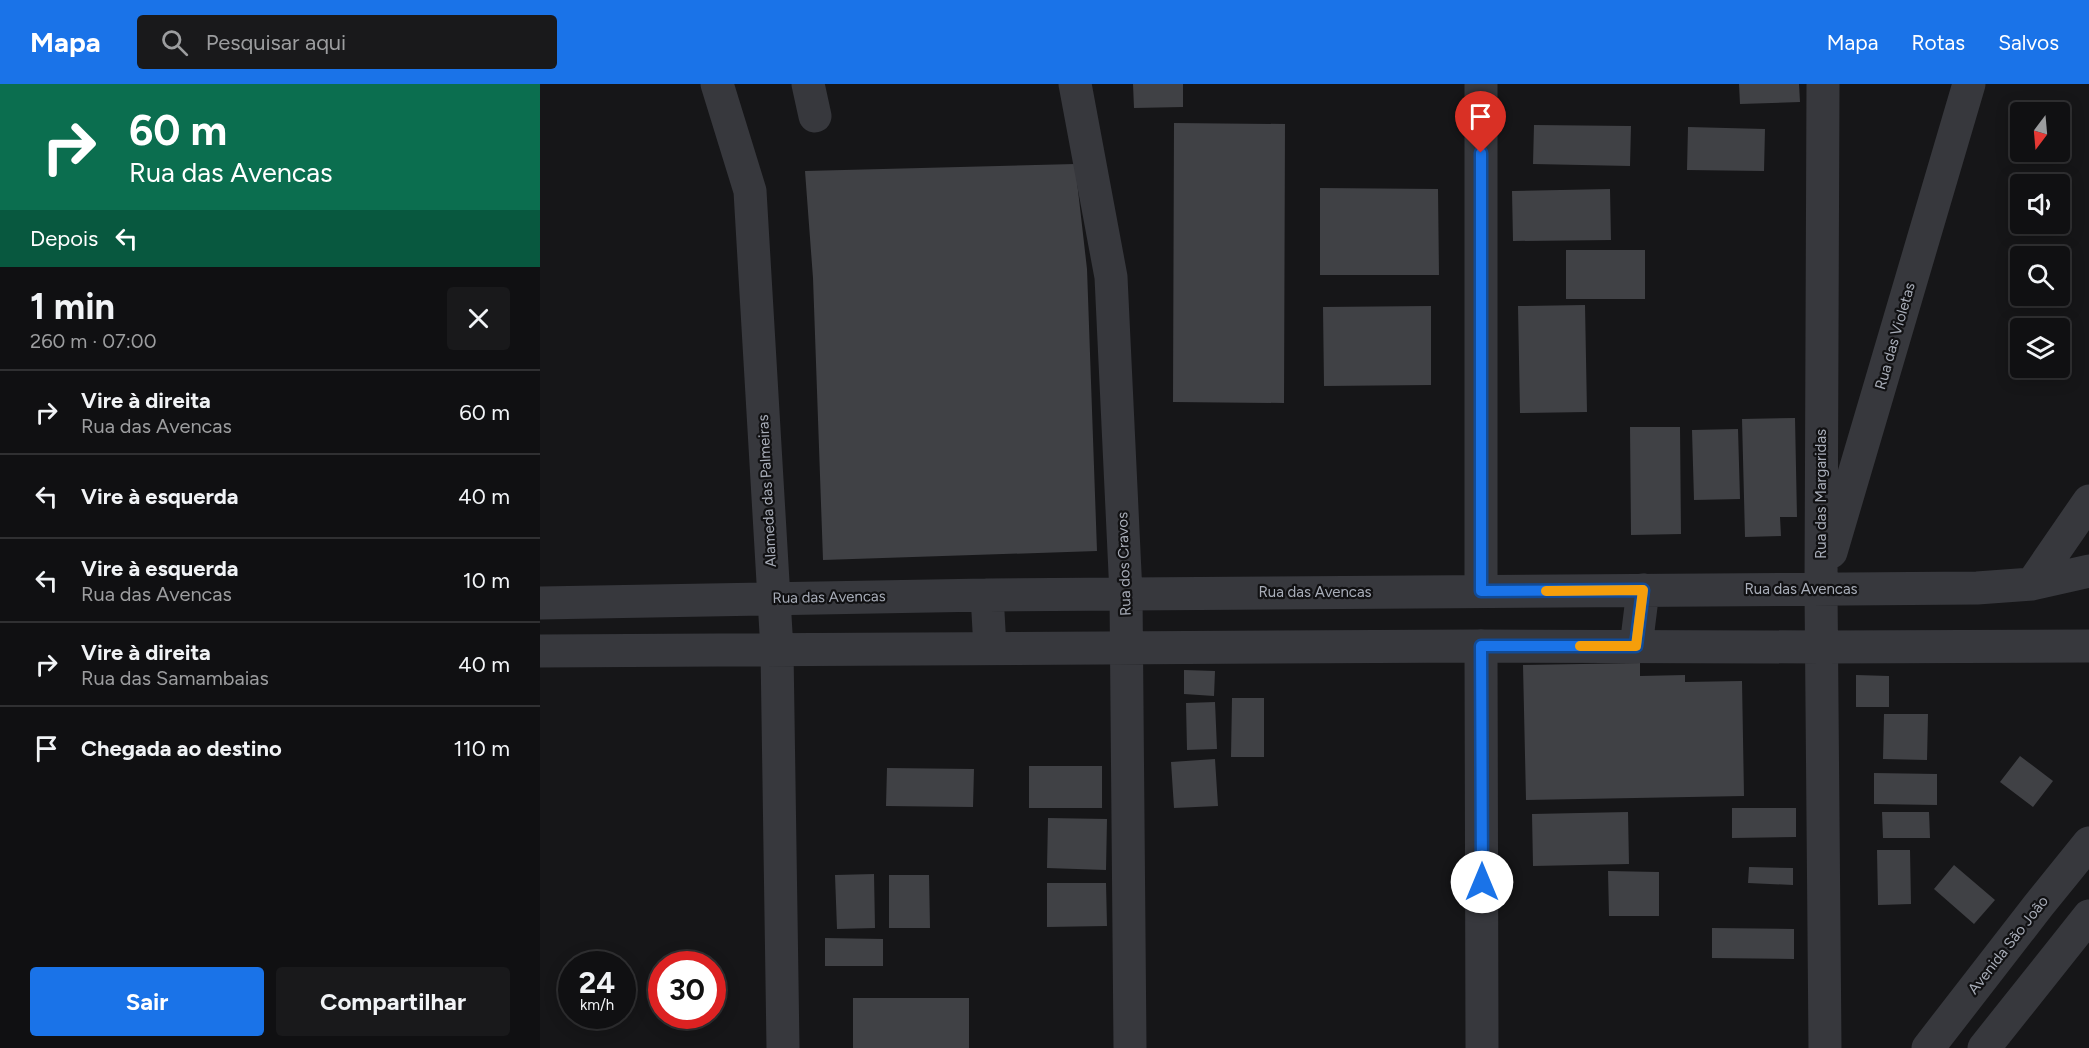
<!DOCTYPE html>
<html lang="pt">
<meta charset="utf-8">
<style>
body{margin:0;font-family:Figtree,sans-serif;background:#19191b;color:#f1f3f6;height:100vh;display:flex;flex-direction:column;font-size:22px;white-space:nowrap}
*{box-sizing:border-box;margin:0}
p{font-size:20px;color:#9c9d9f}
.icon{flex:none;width:33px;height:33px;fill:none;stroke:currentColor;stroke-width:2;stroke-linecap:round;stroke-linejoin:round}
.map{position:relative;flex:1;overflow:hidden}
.sheet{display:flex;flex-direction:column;background:#101012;width:540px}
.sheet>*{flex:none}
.top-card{background:#0b6e4f;color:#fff;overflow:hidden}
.needle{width:39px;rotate:196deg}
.buttons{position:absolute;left:1470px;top:18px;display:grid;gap:12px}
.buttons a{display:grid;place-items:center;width:60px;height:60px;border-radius:6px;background:#101012;box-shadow:0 3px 15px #0003,0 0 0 2px #303032;font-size:30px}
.speed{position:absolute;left:18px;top:867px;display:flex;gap:12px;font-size:30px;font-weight:700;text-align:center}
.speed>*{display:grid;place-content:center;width:78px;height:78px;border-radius:50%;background:#101012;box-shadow:0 3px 15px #0003,0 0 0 2px #303032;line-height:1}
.speed small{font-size:15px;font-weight:400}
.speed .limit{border:9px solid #d22;background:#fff;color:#111}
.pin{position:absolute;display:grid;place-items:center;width:51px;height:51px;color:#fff;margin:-62px -26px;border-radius:50% 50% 50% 0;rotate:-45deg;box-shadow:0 0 6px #0007}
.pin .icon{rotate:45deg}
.me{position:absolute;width:66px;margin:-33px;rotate:0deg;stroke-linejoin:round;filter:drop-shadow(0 0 4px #0008)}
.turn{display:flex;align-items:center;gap:21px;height:126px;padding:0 30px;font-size:27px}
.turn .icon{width:78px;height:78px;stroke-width:2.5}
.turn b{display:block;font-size:42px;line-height:51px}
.then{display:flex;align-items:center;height:57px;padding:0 30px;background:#0003;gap:12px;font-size:22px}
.round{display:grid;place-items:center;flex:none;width:63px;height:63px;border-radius:6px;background:#19191b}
.headline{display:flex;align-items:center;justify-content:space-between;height:102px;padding:0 30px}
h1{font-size:36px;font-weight:700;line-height:45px}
.action{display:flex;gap:12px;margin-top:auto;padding:12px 30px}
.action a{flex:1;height:69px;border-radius:6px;background:#1a73e8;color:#fff;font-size:24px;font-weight:700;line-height:69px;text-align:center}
.action a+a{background:#19191b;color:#f1f3f6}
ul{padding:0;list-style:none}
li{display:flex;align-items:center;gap:18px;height:84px;padding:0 30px;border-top:2px solid #303032}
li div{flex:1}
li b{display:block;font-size:22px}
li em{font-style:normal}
header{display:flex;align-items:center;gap:36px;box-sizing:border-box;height:84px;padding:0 30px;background:#1a73e8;color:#fff}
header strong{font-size:28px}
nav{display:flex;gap:33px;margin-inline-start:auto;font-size:21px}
.search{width:420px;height:54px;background:#19191b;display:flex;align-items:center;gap:15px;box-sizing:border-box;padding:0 21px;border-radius:6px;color:#9c9d9f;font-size:22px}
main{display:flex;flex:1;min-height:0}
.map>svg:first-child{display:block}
.building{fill:#404145}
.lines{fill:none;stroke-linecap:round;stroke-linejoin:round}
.minor{stroke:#37383d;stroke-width:33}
.route-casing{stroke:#114b97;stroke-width:15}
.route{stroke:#1a73e8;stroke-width:10}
.slow{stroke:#f59e0b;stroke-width:10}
.labels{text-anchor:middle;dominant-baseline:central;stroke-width:4.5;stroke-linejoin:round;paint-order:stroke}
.street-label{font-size:15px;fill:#a8adb8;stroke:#111113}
</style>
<header>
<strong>Mapa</strong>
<div class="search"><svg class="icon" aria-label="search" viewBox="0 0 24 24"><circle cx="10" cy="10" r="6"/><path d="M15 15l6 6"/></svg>Pesquisar aqui</div>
<nav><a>Mapa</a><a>Rotas</a><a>Salvos</a></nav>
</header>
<main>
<section class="sheet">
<div class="top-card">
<div class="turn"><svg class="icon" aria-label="right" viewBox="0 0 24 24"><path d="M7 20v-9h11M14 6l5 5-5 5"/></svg><div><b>60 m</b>Rua das Avencas</div></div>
<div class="then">Depois<svg class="icon" aria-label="left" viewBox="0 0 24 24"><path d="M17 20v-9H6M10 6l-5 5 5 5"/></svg></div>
</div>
<div class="headline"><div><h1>1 min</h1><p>260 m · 07:00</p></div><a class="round"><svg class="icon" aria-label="close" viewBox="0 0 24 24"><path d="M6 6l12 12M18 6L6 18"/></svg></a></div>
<ul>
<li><svg class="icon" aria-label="right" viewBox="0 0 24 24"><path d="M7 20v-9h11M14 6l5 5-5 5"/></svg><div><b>Vire à direita</b><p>Rua das Avencas</p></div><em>60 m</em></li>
<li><svg class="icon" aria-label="left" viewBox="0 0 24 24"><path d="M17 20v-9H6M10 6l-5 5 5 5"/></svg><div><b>Vire à esquerda</b></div><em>40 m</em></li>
<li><svg class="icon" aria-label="left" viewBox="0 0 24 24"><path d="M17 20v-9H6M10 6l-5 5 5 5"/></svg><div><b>Vire à esquerda</b><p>Rua das Avencas</p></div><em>10 m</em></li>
<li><svg class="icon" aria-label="right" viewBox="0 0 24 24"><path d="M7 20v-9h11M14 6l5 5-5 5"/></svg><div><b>Vire à direita</b><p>Rua das Samambaias</p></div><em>40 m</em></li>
<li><svg class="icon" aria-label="arrive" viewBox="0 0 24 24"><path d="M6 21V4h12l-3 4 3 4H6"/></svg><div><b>Chegada ao destino</b></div><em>110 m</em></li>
</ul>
<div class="action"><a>Sair</a><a>Compartilhar</a></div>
</section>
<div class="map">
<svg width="1549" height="964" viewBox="0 0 1549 964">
<rect width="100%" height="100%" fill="#161618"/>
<path class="building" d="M593,0H643V23L594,24Z
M1199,0H1259L1260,18L1200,20Z
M634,39L745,40L744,319L633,318Z
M994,41L1091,42L1090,82L993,80Z
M1148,43L1225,45L1224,87L1147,86Z
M535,80L547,185L557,467L283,476L273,194L265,87Z
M780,104L898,105L899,191H780Z
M1070,105L1071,156L973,157L972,107Z
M1026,166H1105V215H1026Z
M1045,221L1047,328L980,329L978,222Z
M891,222V301L784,302L783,223Z
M1255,334L1257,433H1240L1241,452L1205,453L1202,335Z
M1090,343H1140L1141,450L1091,451Z
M1198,345L1200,415L1154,416L1152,346Z
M1100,579V592L1145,591V598L1202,597L1204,712L986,716L983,581Z
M644,586L675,587L674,612L644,610Z
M1316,591L1349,592V623H1316Z
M692,614H724V673H691Z
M675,618L677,665L647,666L646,619Z
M1344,630H1388L1387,676L1343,675Z
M1480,672L1513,697L1493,723L1460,698Z
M675,675L678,722L634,724L631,678Z
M489,682H562V724H489Z
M347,684L434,685L433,723L346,722Z
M1334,689L1397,690V721L1334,720Z
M1192,724H1256V753L1192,754Z
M1088,728L1089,780L993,782L992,730Z
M1342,728H1389L1390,754H1343Z
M508,734L567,735L566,786L507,784Z
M1337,766H1370L1371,820L1338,821Z
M1414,781L1455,816L1434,840L1394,805Z
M1209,783L1253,784V801L1208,799Z
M1068,787L1119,788V832H1069Z
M334,790L335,844L297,845L295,791Z
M349,791H389L390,844H349Z
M507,799H566L567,842L507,843Z
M1172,844L1254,845V875L1172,874Z
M285,854L343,855V882H285Z
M313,914H429V964H313Z"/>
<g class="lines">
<path class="minor" d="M177,0L210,107L237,566L243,964
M268,0L275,32
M535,0L571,193L586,510L590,964
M1283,0L1281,505L1285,964
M1291,468L1429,0
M1492,500L1549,417
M941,507V0
M447,511L450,564
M0,519L447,511L1437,504L1492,500L1549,487
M941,562L942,964
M1096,563L1103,506
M0,567L941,562L1282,563L1549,562
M1388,964L1498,822L1549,759
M1444,964L1549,832"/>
</g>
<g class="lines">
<defs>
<path id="route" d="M941,69V507L1103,506L1096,562H941L942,798"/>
</defs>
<use href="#route" class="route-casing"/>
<use href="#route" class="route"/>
<path class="slow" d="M1006,507L1103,506L1096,562H1040"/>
</g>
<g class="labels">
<g class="street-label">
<text transform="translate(1355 252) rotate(-74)">Rua das Violetas</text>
<text transform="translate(227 407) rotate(-93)">Alameda das Palmeiras</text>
<text transform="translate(1281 410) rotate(-90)">Rua das Margaridas</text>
<text transform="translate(584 480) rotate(-92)">Rua dos Cravos</text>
<text x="1261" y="505">Rua das Avencas</text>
<text x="775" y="508">Rua das Avencas</text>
<text transform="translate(289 513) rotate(-1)">Rua das Avencas</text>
<text transform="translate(1468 861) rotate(-52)">Avenida São João</text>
</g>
</g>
</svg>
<div class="buttons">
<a><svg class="needle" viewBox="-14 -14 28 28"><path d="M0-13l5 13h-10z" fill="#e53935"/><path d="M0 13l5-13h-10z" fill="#9c9d9f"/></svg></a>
<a><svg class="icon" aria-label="sound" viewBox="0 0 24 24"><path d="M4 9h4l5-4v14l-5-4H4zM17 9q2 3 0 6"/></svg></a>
<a><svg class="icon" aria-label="search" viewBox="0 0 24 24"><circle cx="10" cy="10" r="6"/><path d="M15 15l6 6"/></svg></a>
<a><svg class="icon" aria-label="layers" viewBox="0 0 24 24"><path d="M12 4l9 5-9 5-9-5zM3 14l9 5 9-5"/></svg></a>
</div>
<div class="speed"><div>24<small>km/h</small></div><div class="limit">30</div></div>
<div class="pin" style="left:941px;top:69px;background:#d93025"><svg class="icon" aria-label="arrive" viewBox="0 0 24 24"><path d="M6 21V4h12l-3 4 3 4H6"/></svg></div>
<svg class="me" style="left:942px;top:798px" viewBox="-20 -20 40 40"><circle r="19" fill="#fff"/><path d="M0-13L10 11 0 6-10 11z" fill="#1a73e8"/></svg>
</div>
</main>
